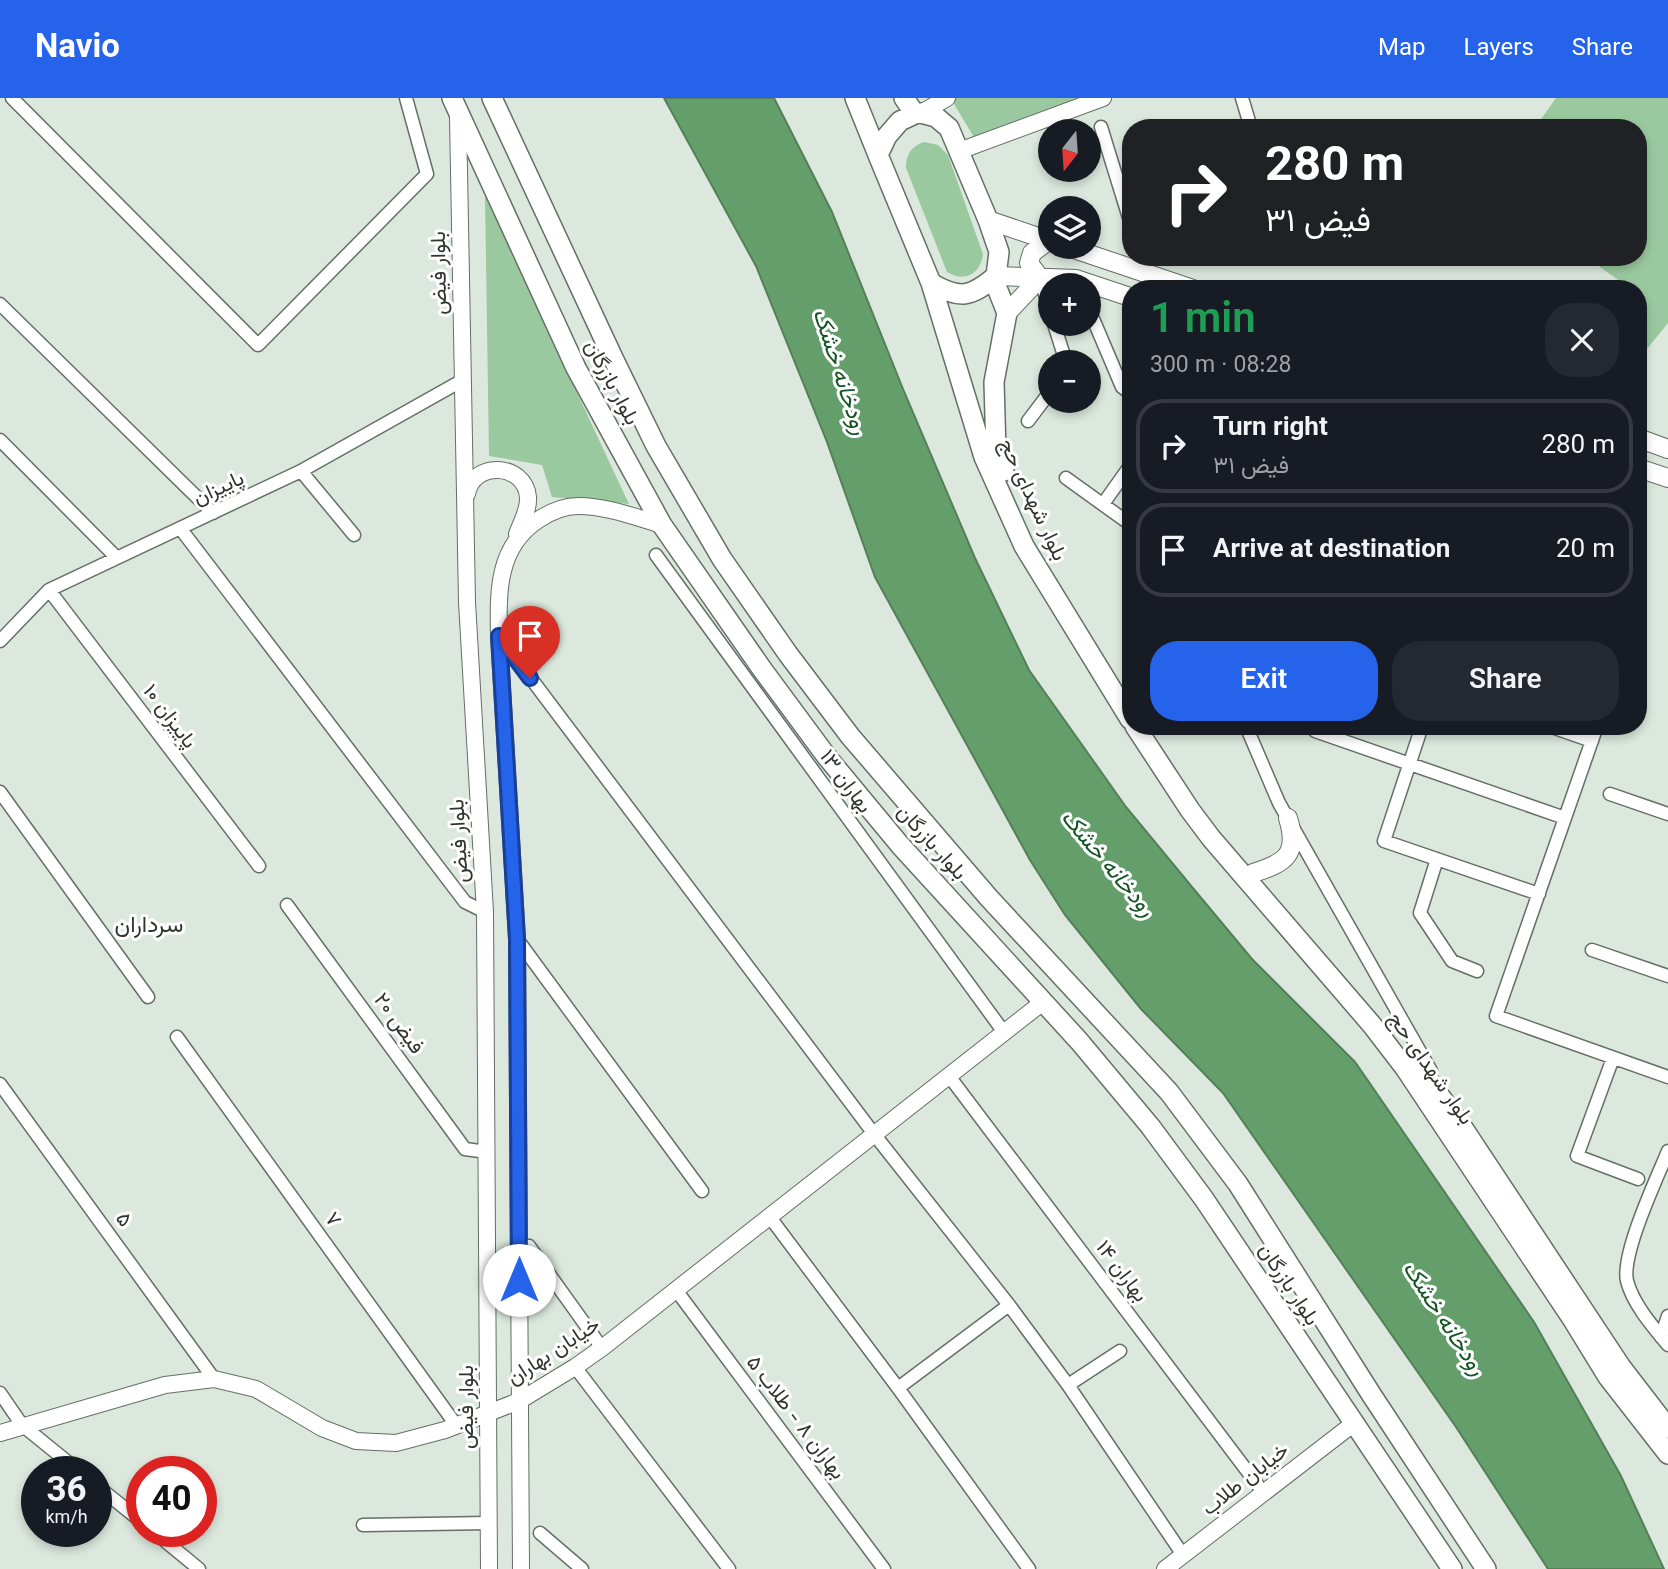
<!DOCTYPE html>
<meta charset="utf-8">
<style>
body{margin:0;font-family:Georgia,Vazirmatn,serif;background:#242831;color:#f1f3f6;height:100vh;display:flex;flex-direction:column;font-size:26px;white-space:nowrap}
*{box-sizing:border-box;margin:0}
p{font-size:23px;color:#9ea1a6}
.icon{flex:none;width:38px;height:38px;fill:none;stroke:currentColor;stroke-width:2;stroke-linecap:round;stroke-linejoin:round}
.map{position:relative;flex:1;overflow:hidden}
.panel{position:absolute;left:1122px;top:182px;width:525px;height:455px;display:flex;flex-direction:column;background:#171b24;border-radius:28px;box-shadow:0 4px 10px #0003}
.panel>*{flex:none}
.guide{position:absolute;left:1122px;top:21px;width:525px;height:147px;border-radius:28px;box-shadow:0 4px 10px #0003;background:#202124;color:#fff;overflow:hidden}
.needle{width:46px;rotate:197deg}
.buttons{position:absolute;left:1038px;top:21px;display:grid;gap:14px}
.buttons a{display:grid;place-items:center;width:63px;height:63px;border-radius:50%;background:#171b24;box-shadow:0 4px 10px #0003;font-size:35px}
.speed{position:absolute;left:21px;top:1358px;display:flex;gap:14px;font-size:35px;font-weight:700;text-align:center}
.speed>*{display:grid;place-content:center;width:91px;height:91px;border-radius:50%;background:#171b24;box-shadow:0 4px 10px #0003;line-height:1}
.speed small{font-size:18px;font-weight:400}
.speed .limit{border:10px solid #d22;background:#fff;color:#111}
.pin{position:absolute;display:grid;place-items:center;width:60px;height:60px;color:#fff;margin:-72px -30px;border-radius:50% 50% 50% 0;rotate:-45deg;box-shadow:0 0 7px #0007}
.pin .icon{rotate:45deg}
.me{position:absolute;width:77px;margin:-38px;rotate:0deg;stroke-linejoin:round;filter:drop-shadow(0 0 5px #0008)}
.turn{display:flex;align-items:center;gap:24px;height:147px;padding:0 28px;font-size:32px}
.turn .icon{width:91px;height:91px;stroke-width:2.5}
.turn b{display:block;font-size:49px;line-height:60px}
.round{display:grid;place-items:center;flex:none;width:74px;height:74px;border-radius:28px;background:#242831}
.head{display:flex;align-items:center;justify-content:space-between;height:119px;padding:0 28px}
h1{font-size:42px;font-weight:600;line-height:52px;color:#1e9e55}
.cta{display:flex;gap:14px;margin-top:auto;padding:14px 28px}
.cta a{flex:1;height:80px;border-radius:28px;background:#2563eb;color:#fff;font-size:28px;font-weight:600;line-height:80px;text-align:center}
.cta a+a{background:#242831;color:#f1f3f6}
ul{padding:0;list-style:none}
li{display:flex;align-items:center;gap:21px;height:94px;margin:0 14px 10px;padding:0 14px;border:4px solid #363941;border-radius:28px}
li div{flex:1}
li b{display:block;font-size:26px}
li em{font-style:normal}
header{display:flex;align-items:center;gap:42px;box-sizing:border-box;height:98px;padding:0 35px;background:#2563eb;color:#fff}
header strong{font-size:33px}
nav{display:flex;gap:38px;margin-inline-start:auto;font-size:24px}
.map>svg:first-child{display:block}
.green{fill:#9ac99f}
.water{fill:#649f6b;stroke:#547f59;stroke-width:2}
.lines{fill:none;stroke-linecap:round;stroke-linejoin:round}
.minor-casing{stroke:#646f65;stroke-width:15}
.tertiary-casing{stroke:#646f65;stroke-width:18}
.secondary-casing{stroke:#646f65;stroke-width:20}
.primary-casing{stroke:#646f65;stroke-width:22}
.minor{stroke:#fff;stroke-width:12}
.tertiary{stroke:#fff;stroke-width:16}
.secondary{stroke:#fff;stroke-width:18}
.primary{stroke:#fff;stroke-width:19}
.route-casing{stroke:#184099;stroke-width:18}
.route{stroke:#2563eb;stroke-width:12}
.labels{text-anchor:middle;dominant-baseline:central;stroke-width:6;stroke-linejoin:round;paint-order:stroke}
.street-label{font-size:21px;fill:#303530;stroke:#fff}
.water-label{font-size:23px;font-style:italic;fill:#155524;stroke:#fff}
.neighbourhood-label{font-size:23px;fill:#303530;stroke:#fff}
</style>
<header>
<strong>Navio</strong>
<nav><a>Map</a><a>Layers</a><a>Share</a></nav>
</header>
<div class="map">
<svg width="1668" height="1471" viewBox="0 0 1668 1471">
<rect width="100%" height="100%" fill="#dce8dd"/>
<path class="green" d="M954,0H1078L975,41L951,1Z
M1556,0H1668V225L1647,251L1638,247V191H1631L1586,159H1638V30H1535Z
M924,44L938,47L948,57L983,156C981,176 964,185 947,174L906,70C906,57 911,48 924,44Z
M485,98L629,406L552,399L542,367L489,358Z"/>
<path class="water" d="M664,0H774L832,114L903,291L975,460L1029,572L1126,709L1192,789L1252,861L1355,964L1534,1224L1621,1378L1664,1471H1548L1456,1329L1223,995L1141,911L1065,817L1030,762L875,479L827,344L756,168Z"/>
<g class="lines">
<defs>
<path id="minor" d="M12,0L258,247L427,76L406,0
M1242,0L1251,30
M1101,29L1130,123
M1142,159L1147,175
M1040,180L1050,212
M0,206L213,415
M1088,209L1122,289L1130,295
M1054,226L1066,264
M1028,323L1050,294
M0,342L117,460
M301,373L354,437
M1066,380L1130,426
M1103,406L1130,368
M180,430L465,804L485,814
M656,457L1003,933
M49,492L259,768
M499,538L874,1036L1009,1207L1068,1287L1183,1457
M0,543L49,492L301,373L463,282
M1246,628L1279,705L1431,973
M1317,628L1315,633L1565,720
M1422,628L1384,743L1539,796
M1549,628L1592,643
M1597,628L1496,918L1668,979
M0,694L148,899
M1610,696L1668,716
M1437,761L1420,815L1452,863L1477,873
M287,807L465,1051L487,1054
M517,841L702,1093
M1592,852L1668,878
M177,939L456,1327
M1613,960L1577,1058L1638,1081
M949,978L1263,1394
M0,986L214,1281
M1668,1053C1657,1080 1621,1156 1627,1183C1633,1206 1653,1229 1668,1247
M769,1118L898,1290L1029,1471
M529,1148L602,1250
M676,1192L884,1471
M1661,1239L1668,1218
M575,1269L729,1471
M1068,1287L1120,1253
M898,1290L1009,1207
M0,1295L22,1327L80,1374
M96,1387L142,1424
M363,1427L489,1425
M153,1433L199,1471
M540,1435L582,1471"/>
<path id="tertiary" d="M921,15L947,0
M458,19L467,504L485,814L489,1471
M959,53L1103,0
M467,396C473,362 525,365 528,399C529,412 521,425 517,436
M0,1335L165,1287L214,1281L256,1291L322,1330L356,1343L396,1345L445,1332L519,1303L575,1269L602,1250L1043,904
M521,1471L517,841L499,538C498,494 497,449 538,422C550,414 564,408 578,408C607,408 635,419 662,427
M1165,1471L1353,1326"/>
<path id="secondary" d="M988,122L1050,143
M1068,149L1193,191
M996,178L1076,181L1130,199
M1007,215L1040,180L1029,165L1032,155L1049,142
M1638,340L1668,351
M1638,370L1668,380
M1253,775C1286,765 1299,756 1288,720"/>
<path id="primary" d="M452,0L576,270L662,427L762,571L827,659L900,747L1079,943L1150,1028L1204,1101L1452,1471
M492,0L613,260L656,348L722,461L788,556L850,638L989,800L1169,994L1238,1086L1371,1296L1486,1471
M855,0L878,57
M904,0L915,16
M993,180L1007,215L994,284L996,354L1004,373
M931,185C960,202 971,199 996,178L999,154L988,122L949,30L936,19L921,15L915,16L900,23L887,38L878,57L931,185L984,359L1024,448L1130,621
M1135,628L1190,712L1211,740L1372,927L1405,970L1573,1222L1608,1279L1668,1356
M1416,965L1463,1030L1621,1269L1668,1330"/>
</defs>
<use href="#minor" class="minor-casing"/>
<use href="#tertiary" class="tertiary-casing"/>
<use href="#secondary" class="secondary-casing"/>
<use href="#primary" class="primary-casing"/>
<use href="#minor" class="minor"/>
<use href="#tertiary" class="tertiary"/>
<use href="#secondary" class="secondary"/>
<use href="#primary" class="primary"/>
</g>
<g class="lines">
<defs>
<path id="route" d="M519,1182L517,841L499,538L530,580"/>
</defs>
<use href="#route" class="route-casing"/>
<use href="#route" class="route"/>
</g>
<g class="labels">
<g class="street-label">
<text transform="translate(440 175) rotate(-91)">بلوار فیض</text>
<text transform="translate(611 285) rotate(62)">بلوار بازرگان</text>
<text transform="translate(219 391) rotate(-25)">پاییزان</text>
<text transform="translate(1032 402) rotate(65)">بلوار شهدای حج</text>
<text transform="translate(169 619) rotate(53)">پاییزان ۱۰</text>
<text transform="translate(845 684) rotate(54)">بهاران ۱۳</text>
<text transform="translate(460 743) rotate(-93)">بلوار فیض</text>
<text transform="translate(931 745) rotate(48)">بلوار بازرگان</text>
<text transform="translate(398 926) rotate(54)">فیض ۲۰</text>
<text transform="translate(1430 971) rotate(55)">بلوار شهدای حج</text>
<text transform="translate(123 1122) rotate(54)">۵</text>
<text transform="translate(332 1122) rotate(54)">۷</text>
<text transform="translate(1121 1174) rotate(53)">بهاران ۱۴</text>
<text transform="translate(1288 1187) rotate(57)">بلوار بازرگان</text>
<text transform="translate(554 1254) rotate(-33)">خیابان بهاران</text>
<text transform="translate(467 1309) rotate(-90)">بلوار فیض</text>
<text transform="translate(795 1320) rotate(53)">بهاران ۸ - طلاب ۵</text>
<text transform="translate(1246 1382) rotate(-38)">خیابان طلاب</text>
</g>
<g class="water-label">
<text transform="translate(839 274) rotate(72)">رودخانه خشک</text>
<text transform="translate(1107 766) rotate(50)">رودخانه خشک</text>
<text transform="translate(1443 1221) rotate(57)">رودخانه خشک</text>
</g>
<g class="neighbourhood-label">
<text x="149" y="828">سرداران</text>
</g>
</g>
</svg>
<div class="buttons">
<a><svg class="needle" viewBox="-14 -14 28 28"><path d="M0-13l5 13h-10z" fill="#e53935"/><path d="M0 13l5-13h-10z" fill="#9ea1a6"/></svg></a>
<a><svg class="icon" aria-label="layers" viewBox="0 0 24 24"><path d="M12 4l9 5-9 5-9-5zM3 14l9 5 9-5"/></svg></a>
<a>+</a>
<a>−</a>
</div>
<div class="speed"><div>36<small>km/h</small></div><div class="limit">40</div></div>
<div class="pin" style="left:530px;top:580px;background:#d93025"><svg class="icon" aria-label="arrive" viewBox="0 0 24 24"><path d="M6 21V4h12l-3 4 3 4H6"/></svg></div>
<svg class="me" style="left:519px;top:1182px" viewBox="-20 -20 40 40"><circle r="19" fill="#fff"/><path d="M0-13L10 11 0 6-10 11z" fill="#2563eb"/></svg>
<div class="guide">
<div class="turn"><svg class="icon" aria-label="right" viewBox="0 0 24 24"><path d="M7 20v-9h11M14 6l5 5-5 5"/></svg><div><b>280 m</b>فیض ۳۱</div></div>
</div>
<section class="panel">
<div class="head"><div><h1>1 min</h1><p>300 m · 08:28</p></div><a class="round"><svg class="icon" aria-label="close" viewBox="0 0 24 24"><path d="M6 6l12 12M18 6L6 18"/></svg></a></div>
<ul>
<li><svg class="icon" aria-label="right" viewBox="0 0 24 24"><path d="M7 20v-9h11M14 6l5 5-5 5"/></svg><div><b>Turn right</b><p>فیض ۳۱</p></div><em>280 m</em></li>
<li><svg class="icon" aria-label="arrive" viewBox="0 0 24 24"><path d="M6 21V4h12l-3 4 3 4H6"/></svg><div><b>Arrive at destination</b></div><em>20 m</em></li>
</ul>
<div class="cta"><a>Exit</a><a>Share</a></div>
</section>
</div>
